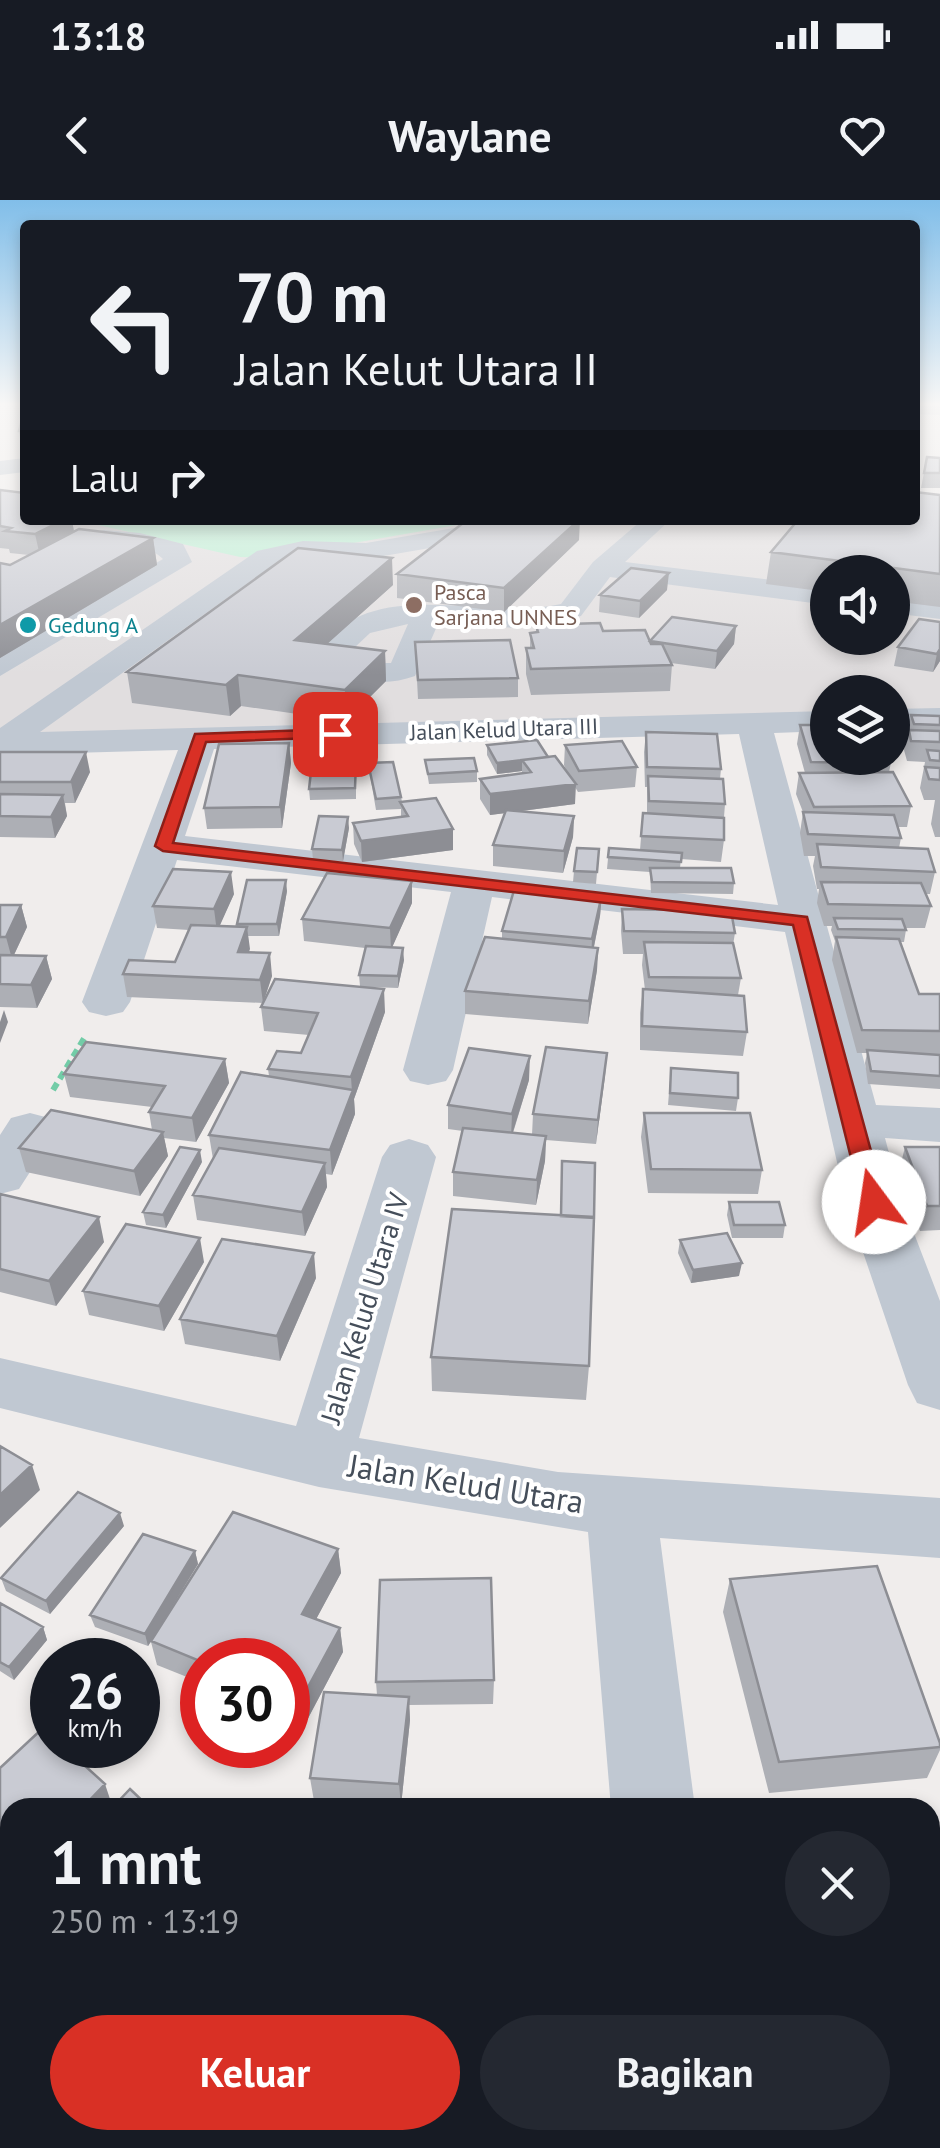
<!DOCTYPE html>
<html lang="id">
<meta charset="utf-8">
<style>
body{margin:0;font-family:"PT Sans",sans-serif;background:#242831;color:#f1f3f6;height:100vh;display:flex;flex-direction:column;font-size:38px;white-space:nowrap}
*{box-sizing:border-box;margin:0}
p{font-size:32px;color:#9ea1a6}
.icon{flex:none;width:55px;height:55px;fill:none;stroke:currentColor;stroke-width:2;stroke-linecap:round;stroke-linejoin:round}
.map{position:relative;flex:1;overflow:hidden}
.drawer{position:absolute;left:0px;top:1598px;width:940px;height:352px;display:flex;flex-direction:column;background:#171b24;border-radius:30px 30px 0 0;box-shadow:0 5px 15px #0003}
.drawer>*{flex:none}
.guide{position:absolute;left:20px;top:20px;width:900px;height:305px;border-radius:10px;box-shadow:0 5px 15px #0003;background:#171b24;color:#f1f3f6;overflow:hidden}
.tools{position:absolute;left:810px;top:355px;display:grid;gap:20px}
.tools a{display:grid;place-items:center;width:100px;height:100px;border-radius:50%;background:#171b24;box-shadow:0 5px 15px #0003;font-size:50px}
.speed{position:absolute;left:30px;top:1438px;display:flex;gap:20px;font-size:50px;font-weight:700;text-align:center}
.speed>*{display:grid;place-content:center;width:130px;height:130px;border-radius:50%;background:#171b24;box-shadow:0 5px 15px #0003;line-height:1}
.speed small{font-size:25px;font-weight:400}
.speed .limit{border:15px solid #d22;background:#fff;color:#111}
.pin{position:absolute;display:grid;place-items:center;width:85px;height:85px;color:#fff;margin:-42px;border-radius:20px;box-shadow:0 5px 15px #0006}
.me{position:absolute;width:110px;margin:-55px;rotate:346deg;stroke-linejoin:round;filter:drop-shadow(0 0 8px #0008)}
.turn{display:flex;align-items:center;gap:35px;height:210px;padding:0 50px;font-size:45px}
.turn .icon{width:130px;height:130px;stroke-width:2.5}
.turn b{display:block;font-size:70px;line-height:85px}
.then{display:flex;align-items:center;height:95px;padding:0 50px;background:#0003;gap:20px;font-size:38px}
.round{display:grid;place-items:center;flex:none;width:105px;height:105px;border-radius:52px;background:#242831}
.head{display:flex;align-items:center;justify-content:space-between;height:170px;padding:0 50px}
h1{font-size:60px;font-weight:800;line-height:75px}
.action{display:flex;gap:20px;margin-top:auto;padding:20px 50px}
.action a{flex:1;height:115px;border-radius:60px;background:#d93025;color:#fff;font-size:40px;font-weight:800;line-height:115px;text-align:center}
.action a+a{background:#242831;color:#f1f3f6}
.status{display:flex;justify-content:space-between;align-items:center;height:70px;padding:0 50px;background:#171b24;direction:ltr}
.status svg{height:28px;fill:currentColor}
header{display:flex;justify-content:space-between;align-items:center;height:130px;padding:0 50px;background:#171b24;font-size:45px;font-weight:800}
.map>svg:first-child{display:block}
.education{fill:#e1dedf;fill-rule:evenodd}
.green{fill:#baeed2}
.lines{fill:none;stroke-linecap:round;stroke-linejoin:round}
.path{stroke:#72cca7;stroke-width:6;stroke-dasharray:8 5;stroke-linecap:butt}
.minor{fill:#c0c8d2;fill-rule:evenodd}
.wall{fill:#adafb5}
.shaded-wall{fill:#8d8e94}
.building{fill:#c9cbd3;stroke:#8d8e94;stroke-width:2.5}
.route{fill:#d93025;stroke:#8d1f18;stroke-width:2.5}
.education-dot{fill:#8d6e63;stroke:#fff;stroke-width:4}
.culture-dot{fill:#0f9aa8;stroke:#fff;stroke-width:4}
.labels{text-anchor:middle;dominant-baseline:central;stroke-width:8;stroke-linejoin:round;paint-order:stroke}
.far-education-label{font-size:22px;fill:#785e54;stroke:#fff;text-anchor:start}
.far-culture-label{font-size:22px;fill:#0d838f;stroke:#fff;text-anchor:start}
.far-street-label{font-size:22px;fill:#454e5a;stroke:#fff}
.street-label{font-size:28px;fill:#454e5a;stroke:#fff}
.near-street-label{font-size:32px;fill:#454e5a;stroke:#fff}
</style>
<div class="status"><b>13:18</b><svg viewBox="0 0 49 12"><path d="M0 12V9h3v3zM5 12V6h3v6zM10 12V3h3v9zM15 12V0h3v12zM26 1h20v11H26zM47 4h2v5h-2z"/></svg></div>
<header><svg class="icon" aria-label="back" viewBox="0 0 24 24"><path d="M15 5l-7 7 7 7"/></svg>Waylane<svg class="icon" aria-label="heart" viewBox="0 0 24 24"><path d="M12 20l-8-8c-3-5 5-10 8-4 3-6 11-1 8 4z"/></svg></header>
<div class="map">
<svg width="940" height="1948" viewBox="0 0 940 1948">
<rect width="100%" height="100%" fill="#f0edec"/>
<path class="education" d="M0,290L25,320H915L940,304V511L893,513L892,492H828L827,515L0,541ZM828,372H892V438H828Z"/>
<path class="green" d="M76,320H485L268,358L240,357Z"/>
<g class="lines">
<path class="path" d="M53,890L85,837"/>
<path class="minor" d="M915,203H940V215L915,214Z
M25,258V272L0,275V261Z
M501,320H559L546,328L366,359L303,357L276,363L40,532L828,511V531L774,533L876,905L940,908V942L885,938L902,1002L940,1101V1210L917,1203L908,1185L846,1002L785,732L492,697L453,870L446,881L428,885L410,881L403,870L451,692L177,660L130,802L123,812L106,816L89,812L82,802L178,550L0,555V528L257,351L303,341L366,343ZM739,534L778,705L185,636L214,549Z
M642,320H670L625,362L828,387V405L610,377L581,416L518,428L438,424L415,476C379,489 343,481 320,449C373,373 485,422 561,404L593,362ZM408,424L391,463H376L353,449L370,433Z
M104,330L140,333L183,344L192,362L0,476V453L163,359C138,333 85,360 69,343L73,337Z
M892,395L940,401V419L892,413Z
M940,508V528L892,529V509Z
M30,913L49,918L57,930L19,989L0,994V935L11,918Z
M409,939L428,945L436,957L359,1238L558,1272L940,1298V1358L660,1338L695,1608H611L588,1332L319,1287L0,1208V1158L296,1226L382,957L390,945Z
M10,1895V1940H77L81,1948H0V1899Z
M640,1940H738L740,1948H640Z"/>
</g>
<path class="wall" d="M25,223V245H21L19,231Z
M927,257L940,258V288H921Z
M0,290L25,320H72L74,332L153,338L157,365L0,458V363L10,365L29,355L10,353L9,349L0,348Z
M940,295V407L892,401V372H828V392L766,384L771,352Z
M579,340L504,412L397,398V374Z
M393,385L327,444L385,451L386,481L346,521L241,506L230,516L132,503L127,472Z
M667,390L639,418L599,412L600,395Z
M940,422V461L933,472L894,466L898,447Z
M536,425L603,431L650,442L736,426L734,444L715,469L671,463L672,465L670,491L531,495L526,474V448H530V433L536,432Z
M415,442L518,478V497L418,499Z
M911,515L940,516V637H935L931,624L935,600H924L920,588L925,562L907,561L904,550Z
M800,525L828,558H892L889,572L911,606L907,627H898L901,638L899,648L935,672L930,694H926L931,706L925,728H905L906,730L904,742H900L919,794H940V889L868,884L865,863L867,853H857L832,760L835,741L831,730L832,726H824L817,703L819,689H817L813,666L815,656H804L800,633L803,612L796,594L799,573H805L797,544Z
M646,532L721,569L720,579L725,604L724,617V640L721,662L681,659L680,668L734,683L733,694L651,693L650,672L607,669L609,648L640,650L643,613H647V587H645L644,552Z
M289,543L291,563L282,628L207,629L204,608Z
M487,545L548,557L568,574L564,565L565,545L637,567L635,587L578,592L575,587V604L521,611L574,616L573,637L563,673L493,666V645L505,613L490,615L480,599V579L522,574V571L497,574L487,555Z
M0,552L90,572L75,603H65L67,616L55,638L0,637Z
M425,560L477,571V582L429,584Z
M356,562V599L310,600L309,589Z
M368,563L401,597L402,602L453,629V650L362,662L354,644L353,623L401,617V609L376,610Z
M349,628L343,661L313,660L312,649Z
M599,649L596,684L573,682L574,671Z
M287,691L279,736H248L249,752L272,776L263,803L127,797L123,774L175,762L189,730L157,728L153,706L234,694L219,726L237,727V724Z
M602,694L600,716L594,747L598,748L597,770L588,824L465,814V791L502,739V731Z
M412,703L392,747L404,760L398,788L371,787L385,812L354,899L355,914L332,975L326,974L327,987L305,1036L197,1020L193,995L213,959L209,935L269,876L268,869L301,853L309,835L264,831L261,807L360,786L359,775L365,748L304,741L302,719Z
M0,705H21L27,727L14,755L46,756L52,779L37,808L0,807Z
M622,709L735,733L733,745L741,778L738,795L747,832L743,856L640,850V813L643,789L645,790L642,765L643,754H623L621,731Z
M607,853L596,944L546,940L545,961L536,1005L453,996V972L463,931L448,929V905L529,880L513,933L532,935L533,914Z
M225,859L229,883L196,942L164,938L168,956L140,996L26,972L19,948L152,930L149,912L152,907L70,897L64,874Z
M671,868L738,898L736,911L668,905Z
M644,913L762,970L758,994L648,993L641,937Z
M905,947H940V1030L920,1031L899,971Z
M202,962L166,1028L146,1025L143,1012Z
M0,994L104,1042L56,1106L0,1092Z
M729,1002L785,1025L783,1038H732L727,1015Z
M680,1040L739,1076L691,1083L678,1053Z
M204,1062L164,1131L89,1115L83,1091Z
M316,1078L280,1161L185,1144L180,1119Z
M431,1157L589,1166L586,1200L432,1191Z
M124,1326L50,1414L6,1391L1,1378Z
M338,1349L341,1373L316,1419L340,1428L343,1452L305,1524L288,1517V1460H202V1483L157,1465L151,1442L148,1446L95,1427L90,1415L195,1351L198,1364L157,1431Z
M730,1379L940,1543V1550L927,1578L769,1593L723,1412Z
M0,1403L43,1427L47,1440L14,1480L0,1471Z
M494,1480L493,1504L409,1505L410,1520L401,1606L314,1601L310,1578L377,1495L376,1482Z
M0,1568L113,1606L150,1608H10V1754L0,1741Z
M773,1940H930L940,1948H775Z"/>
<path class="shaded-wall" d="M63,320H72L75,338L40,356L35,334Z
M579,320H580L579,340L504,412V388Z
M153,338L157,365L0,458V425Z
M392,358L393,385L298,470L295,440Z
M669,373L667,390L639,418L640,401Z
M736,426L734,444L715,469L717,451Z
M940,449V461L933,472L937,454Z
M385,451L386,481L346,521L345,490Z
M238,475L241,506L230,516L226,485Z
M289,543L291,563L282,628L280,607Z
M86,552L90,572L75,603L71,582Z
M522,561V571L497,574V563Z
M576,584L575,604L490,615V594Z
M63,595L67,616L55,638L51,617Z
M574,616L573,637L563,673L564,651Z
M348,617L349,628L343,661L342,650Z
M453,629V650L362,662L361,641Z
M231,672L234,694L217,732L214,709Z
M286,680L287,691L279,736L277,724Z
M412,681V703L391,750L390,728Z
M602,694L600,716L591,761L592,739Z
M21,705L27,727L12,759L6,737Z
M247,727L250,749L241,774L238,752Z
M403,748L404,760L398,788V776Z
M598,748L597,770L588,824L589,801Z
M270,753L272,776L263,803L260,780Z
M46,756L52,779L37,808L31,785Z
M384,789L385,812L354,899L355,914L332,975L330,950L352,892L351,877Z
M4,810L8,822L0,843V822Z
M607,853L605,876L596,944L598,920Z
M530,856L529,880L511,938L512,914Z
M225,859L229,883L196,942L192,918Z
M163,932L168,956L140,996L134,971Z
M546,936L545,961L536,1005L537,980Z
M200,950L202,962L166,1028L163,1015Z
M325,963L327,987L305,1036L302,1012Z
M99,1017L104,1042L56,1106L49,1081Z
M200,1038L204,1062L164,1131L159,1106Z
M314,1053L316,1078L280,1161L277,1136Z
M742,1063L739,1076L691,1083L693,1070Z
M32,1265L40,1290L0,1328V1295Z
M120,1313L124,1326L50,1414L46,1401Z
M338,1349L341,1373L306,1438L302,1414Z
M195,1351L198,1364L148,1446L145,1434Z
M43,1427L47,1440L14,1480L9,1467Z
M340,1428L343,1452L305,1524L301,1500Z
M409,1497L410,1520L401,1606L399,1584Z
M105,1584L113,1608H82Z
M10,1678V1711L0,1721V1688Z"/>
<path class="building" d="M21,223H25V231H19Z
M927,257L940,258V273H924Z
M0,290L25,293V320H63L35,334L5,331L11,328L0,326Z
M915,292L940,295V374L771,352L798,320H915Z
M467,320H579L504,388L397,374Z
M79,329L153,338L0,425V363L10,365Z
M298,348L392,358L295,440L385,451L345,490L238,475L226,485L127,472Z
M631,368L669,373L640,401L600,395Z
M672,417L736,426L717,451L650,441Z
M919,419L940,422V449L937,454L898,447Z
M600,423L603,431L645,430L651,444H662L672,465L531,469L526,448H534L530,433L538,432L536,425Z
M510,440L518,478L418,480L415,442Z
M911,515L940,516V525L914,524Z
M800,525H828V558H862L864,563L811,562Z
M909,530L940,531V542L911,541Z
M646,532L717,534L721,569L647,567Z
M537,540L548,557L497,563L487,545Z
M622,541L637,567L579,571L565,545Z
M289,543L280,607L204,608L219,544Z
M927,550L940,551V561L930,560Z
M0,552H86L71,582H0Z
M555,556L576,584L490,594L480,579L531,572L522,560Z
M474,558L477,571L428,574L425,560Z
M356,562L355,588L309,589L312,563Z
M393,562L401,597L376,599L368,563Z
M925,567L940,568V580L929,579Z
M893,572L911,606L814,607L799,573Z
M648,576L723,579L725,604L649,601Z
M0,594L63,595L51,617L0,616Z
M436,598L453,629L361,641L353,623L408,616L400,602Z
M506,610L574,616L564,651L493,645Z
M803,612L894,615L901,638L808,634Z
M643,613L724,618V640L641,636Z
M319,616L348,617L342,650L312,649Z
M817,644L928,649L935,672L821,667Z
M577,648L599,649L597,672L574,671Z
M609,648L682,653L681,662L608,657Z
M650,668H731L734,683L652,682Z
M173,669L231,672L214,709L153,706Z
M327,673L412,681L390,728L302,719Z
M247,680H286L277,724H237Z
M821,682L921,683L931,706L828,704Z
M515,687L602,694L592,739L502,731Z
M0,705H21L6,737H0Z
M622,709L731,711L735,733L624,731Z
M834,718L902,719L906,730L838,729Z
M191,725L247,727L238,752L270,753L260,780L123,774L129,760L175,762Z
M485,737L598,748L589,801L465,791Z
M836,737L899,739L919,794H940V831L862,830Z
M644,742L733,743L741,778L649,777Z
M366,746L403,748L398,776L359,775Z
M0,755L46,756L31,785L0,784Z
M275,779L384,789L351,877L268,869L277,851L301,853L318,813L261,807Z
M643,789L744,796L747,832L642,826Z
M86,842L225,859L192,918L149,912L165,886L64,874Z
M546,847L607,853L598,920L533,914Z
M469,848L530,856L512,914L448,905Z
M867,850L940,855V876L871,871Z
M671,868L738,873V898L670,893Z
M241,872L353,890L330,950L209,935Z
M51,910L163,932L134,971L19,948Z
M644,913H750L762,970L651,969Z
M463,928L546,936L537,980L453,972Z
M180,947L200,950L163,1015L143,1012Z
M905,947H940V1006H927Z
M219,948L325,963L302,1012L193,995Z
M562,961L595,963L594,1018L561,1016Z
M0,994L99,1017L49,1081L0,1069Z
M729,1002H779L785,1025H734Z
M452,1009L594,1017L589,1166L431,1157Z
M126,1024L200,1038L159,1106L83,1091Z
M727,1033L742,1063L693,1070L680,1040Z
M222,1039L314,1053L277,1136L180,1119Z
M0,1246L32,1265L0,1295Z
M78,1292L120,1313L46,1401L1,1378Z
M233,1312L338,1349L302,1414L340,1428L301,1500L288,1495V1460H202V1462L151,1441Z
M143,1334L195,1351L145,1434L90,1415Z
M877,1366L940,1543V1547L779,1562L730,1379Z
M491,1378L494,1480L376,1482L380,1380Z
M0,1403L43,1427L9,1467L0,1462Z
M324,1492L409,1497L399,1584L310,1578Z
M43,1528L52,1536V1545H62L105,1584L82,1608H10V1678L0,1688V1568Z
M130,1589L150,1608H112Z
M10,1709V1746L0,1735V1718Z
M940,1758V1948H793L791,1940H930V1760Z
M302,1940H574L575,1948H302Z"/>
<linearGradient id="sky" x2="0" y2="1"><stop stop-color="#81bee9"/><stop offset="0.43" stop-color="#f8f7f6"/><stop offset="1" stop-color="#f8f7f6" stop-opacity="0"/></linearGradient>
<rect width="940" height="475" fill="url(#sky)"/>
<path class="route" d="M335,529L340,537L206,542L173,643L807,717L885,1002L882,1008L874,1010L862,1002L793,725L163,651L155,646L195,534Z"/>
<circle class="education-dot" cx="414" cy="405" r="10"/>
<circle class="culture-dot" cx="28" cy="425" r="10"/>
<g class="labels">
<g class="far-education-label">
<text x="434" y="392">Pasca<tspan x="434" dy="25">Sarjana UNNES</tspan></text>
</g>
<g class="far-culture-label">
<text x="48" y="425">Gedung A</text>
</g>
<g class="far-street-label">
<text transform="translate(504 529) rotate(-2)">Jalan Kelud Utara III</text>
</g>
<g class="street-label">
<text transform="translate(364 1108) rotate(-73)">Jalan Kelud Utara IV</text>
</g>
<g class="near-street-label">
<text transform="translate(466 1283) rotate(9)">Jalan Kelud Utara</text>
</g>
</g>
</svg>
<div class="tools">
<a><svg class="icon" aria-label="sound" viewBox="0 0 24 24"><path d="M4 9h4l5-4v14l-5-4H4zM17 9q2 3 0 6"/></svg></a>
<a><svg class="icon" aria-label="layers" viewBox="0 0 24 24"><path d="M12 4l9 5-9 5-9-5zM3 14l9 5 9-5"/></svg></a>
</div>
<div class="speed"><div>26<small>km/h</small></div><div class="limit">30</div></div>
<div class="pin" style="left:335px;top:534px;background:#d93025"><svg class="icon" aria-label="arrive" viewBox="0 0 24 24"><path d="M6 21V4h12l-3 4 3 4H6"/></svg></div>
<svg class="me" style="left:874px;top:1002px" viewBox="-20 -20 40 40"><circle r="19" fill="#fff"/><path d="M0-13L10 11 0 6-10 11z" fill="#d93025"/></svg>
<div class="guide">
<div class="turn"><svg class="icon" aria-label="left" viewBox="0 0 24 24"><path d="M17 20v-9H6M10 6l-5 5 5 5"/></svg><div><b>70 m</b>Jalan Kelut Utara II</div></div>
<div class="then">Lalu<svg class="icon" aria-label="right" viewBox="0 0 24 24"><path d="M7 20v-9h11M14 6l5 5-5 5"/></svg></div>
</div>
<section class="drawer">
<div class="head"><div><h1>1 mnt</h1><p>250 m · 13:19</p></div><a class="round"><svg class="icon" aria-label="close" viewBox="0 0 24 24"><path d="M6 6l12 12M18 6L6 18"/></svg></a></div>
<div class="action"><a>Keluar</a><a>Bagikan</a></div>
</section>
</div>
